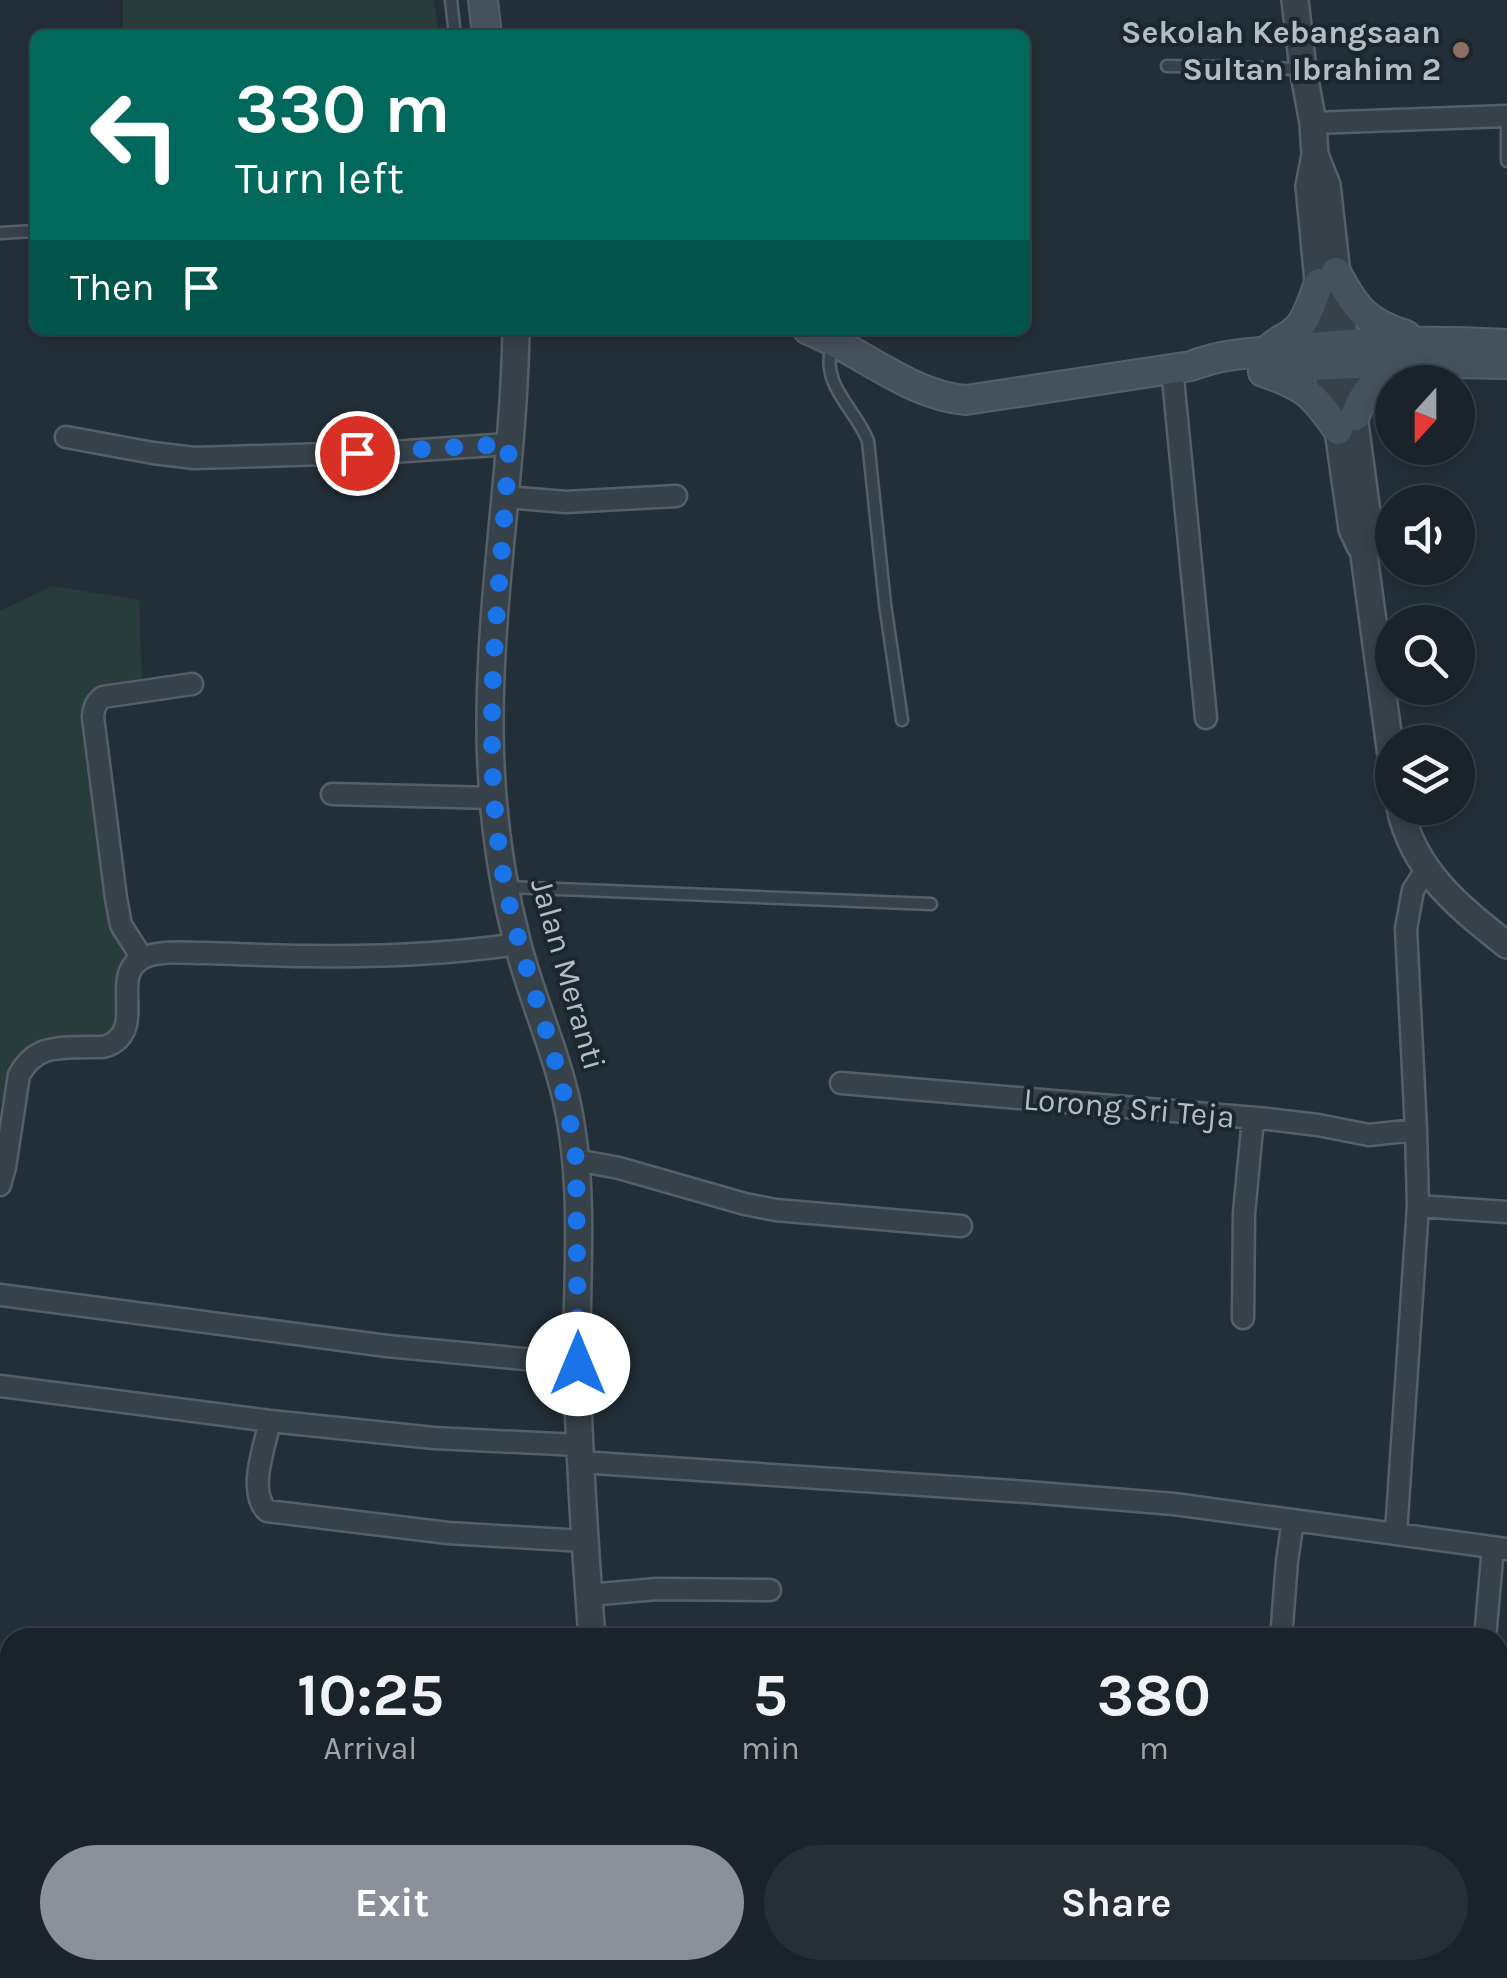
<!DOCTYPE html>
<style>
body{margin:0;font-family:Karla,sans-serif;background:#272f36;color:#f1f3f6;height:100vh;display:flex;flex-direction:column;font-size:38px;white-space:nowrap}
*{box-sizing:border-box;margin:0}
p{font-size:32px;color:#9fa4a8}
.icon{flex:none;width:55px;height:55px;fill:none;stroke:currentColor;stroke-width:2;stroke-linecap:round;stroke-linejoin:round}
.map{position:relative;flex:1;overflow:hidden}
.side{position:absolute;left:0px;top:1628px;width:1508px;height:352px;display:flex;flex-direction:column;background:#1a232a;border-radius:30px 30px 0 0;box-shadow:0 5px 15px #0003,0 0 0 2px #384047}
.side>*{flex:none}
.guide{position:absolute;left:30px;top:30px;width:1000px;height:305px;border-radius:15px;box-shadow:0 5px 15px #0003,0 0 0 2px #384047;background:#00695c;color:#fff;overflow:hidden}
.needle{width:65px;rotate:201deg}
.controls{position:absolute;left:1375px;top:365px;display:grid;gap:20px}
.controls a{display:grid;place-items:center;width:100px;height:100px;border-radius:50%;background:#1a232a;box-shadow:0 5px 15px #0003,0 0 0 2px #384047;font-size:50px}
.pin{position:absolute;display:grid;place-items:center;width:85px;height:85px;color:#fff;margin:-42px;border:5px solid #fff;border-radius:50%;box-shadow:0 2px 10px #0007}
.me{position:absolute;width:110px;margin:-55px;rotate:0deg;stroke-linejoin:round;filter:drop-shadow(0 0 8px #0008)}
.turn{display:flex;align-items:center;gap:35px;height:210px;padding:0 40px;font-size:45px}
.turn .icon{width:130px;height:130px;stroke-width:2.5}
.turn b{display:block;font-size:70px;line-height:85px}
.then{display:flex;align-items:center;height:95px;padding:0 40px;background:#0003;gap:20px;font-size:38px}
.eta{display:flex;justify-content:space-evenly;align-items:center;height:170px;text-align:center}
.eta b{font-size:60px;font-weight:700;line-height:70px}
.primary-button{display:flex;gap:20px;margin-top:auto;padding:20px 40px}
.primary-button a{flex:1;height:115px;border-radius:60px;background:#8c9099;color:#fff;font-size:40px;font-weight:700;line-height:115px;text-align:center}
.primary-button a+a{background:#272f36;color:#f1f3f6}
.map>svg:first-child{display:block}
.green{fill:#283d3b}
.lines{fill:none;stroke-linecap:round;stroke-linejoin:round}
.service-casing{stroke:#555f67;stroke-width:15}
.minor-casing{stroke:#555f67;stroke-width:25}
.tertiary-casing{stroke:#555f67;stroke-width:30}
.secondary-casing{stroke:#555f67;stroke-width:32}
.service{stroke:#374149;stroke-width:10}
.minor{stroke:#374149;stroke-width:20}
.tertiary{stroke:#374149;stroke-width:25}
.secondary{stroke:#45515b;stroke-width:28}
.route{stroke:#1a73e8;stroke-width:18;stroke-dasharray:0 32.4}
.education-dot{fill:#8d6e63;stroke:#1c262d;stroke-width:4}
.labels{text-anchor:middle;dominant-baseline:central;stroke-width:8;stroke-linejoin:round;paint-order:stroke}
.poi-label{font-size:32px;font-weight:bold;fill:#b2bcc5;stroke:#1c262d;text-anchor:end}
.street-label{font-size:32px;fill:#b2bcc5;stroke:#1c262d}
</style>
<div class="map">
<svg width="1507" height="1978" viewBox="0 0 1507 1978">
<rect width="100%" height="100%" fill="#232f38"/>
<path class="green" d="M123,0H434L439,35H123Z
M52,586L139,600L142,682L88,693L108,915L131,958L118,988L117,1023L113,1035L98,1040L33,1044C18,1060 12,1086 0,1105V611Z"/>
<g class="lines">
<defs>
<path id="service" d="M451,0L455,35
M1167,66L1302,69
M1507,116V161
M0,233L35,231
M832,344C820,386 854,406 868,441L885,604L902,720
M507,887L931,904"/>
<path id="minor" d="M1313,123L1507,116
M1172,368L1206,718
M66,437L153,453L194,458L392,452L509,444
M506,497L566,502L676,496
M332,794L494,798
M142,958L121,925L116,898L93,717C94,708 95,703 103,697L192,684
M841,1083L1268,1119L1318,1125L1369,1135L1416,1130
M576,1160L619,1168L745,1204L776,1210L961,1226
M0,1185L5,1167L19,1075C36,1044 59,1048 91,1047C100,1047 105,1048 113,1043C145,1023 108,973 145,957C163,950 187,953 206,953C241,954 277,956 313,956C382,957 449,954 518,944
M1418,1206L1507,1212
M0,1295L387,1346L577,1364
M1243,1318L1244,1213L1253,1119
M0,1386L270,1421L434,1438L579,1445
M270,1421C265,1446 247,1491 267,1511L448,1533L584,1541
M580,1462L1027,1492L1174,1504L1507,1549
M1396,1533L1418,1206L1416,1130L1406,929L1413,890L1426,870
M588,1595L657,1589L770,1590
M1281,1638L1287,1561L1293,1520
M1485,1638L1493,1547
M0,1666H10
M0,1835L10,1836
M1045,1978L1046,1970
M1255,1978L1256,1970
M1442,1978L1443,1970"/>
<path id="tertiary" d="M1295,0L1303,69L1313,123L1315,155L1309,186L1326,365L1338,430L1352,529L1360,546
M1315,155L1327,185L1347,364L1369,527L1364,555L1392,763
M516,330C514,461 490,592 490,723C490,796 499,871 517,941C533,1005 563,1065 572,1130C584,1207 576,1287 577,1365C579,1456 585,1547 592,1638
M1400,808C1413,870 1459,908 1507,945
M611,1970V1978"/>
<path id="secondary" d="M483,0L487,35
M1336,272C1355,308 1366,323 1406,335
M808,330C861,350 908,395 966,400L1191,366C1221,354 1251,353 1282,350C1358,341 1431,340 1507,344
M1268,350C1276,341 1287,338 1296,330C1308,319 1313,298 1319,283
M1272,368L1399,362L1507,364
M1263,372C1305,386 1313,394 1338,430
M1355,416C1363,391 1379,377 1399,362"/>
</defs>
<use href="#service" class="service-casing"/>
<use href="#minor" class="minor-casing"/>
<use href="#tertiary" class="tertiary-casing"/>
<use href="#secondary" class="secondary-casing"/>
<use href="#service" class="service"/>
<use href="#minor" class="minor"/>
<use href="#tertiary" class="tertiary"/>
<use href="#secondary" class="secondary"/>
</g>
<g class="lines">
<path class="route" d="M357,453L509,444C502,581 481,710 499,848C513,956 563,1052 576,1160L578,1364"/>
</g>
<circle class="education-dot" cx="1461" cy="50" r="10"/>
<g class="labels">
<g class="poi-label">
<text x="1441" y="32">Sekolah Kebangsaan<tspan x="1441" dy="37">Sultan Ibrahim 2</tspan></text>
</g>
<g class="street-label">
<text transform="translate(568 974) rotate(74)">Jalan Meranti</text>
<text transform="translate(1129 1108) rotate(5)">Lorong Sri Teja</text>
</g>
</g>
</svg>
<div class="controls">
<a><svg class="needle" viewBox="-14 -14 28 28"><path d="M0-13l5 13h-10z" fill="#e53935"/><path d="M0 13l5-13h-10z" fill="#9fa4a8"/></svg></a>
<a><svg class="icon" aria-label="sound" viewBox="0 0 24 24"><path d="M4 9h4l5-4v14l-5-4H4zM17 9q2 3 0 6"/></svg></a>
<a><svg class="icon" aria-label="search" viewBox="0 0 24 24"><circle cx="10" cy="10" r="6"/><path d="M15 15l6 6"/></svg></a>
<a><svg class="icon" aria-label="layers" viewBox="0 0 24 24"><path d="M12 4l9 5-9 5-9-5zM3 14l9 5 9-5"/></svg></a>
</div>
<div class="pin" style="left:357px;top:453px;background:#d93025"><svg class="icon" aria-label="arrive" viewBox="0 0 24 24"><path d="M6 21V4h12l-3 4 3 4H6"/></svg></div>
<svg class="me" style="left:578px;top:1364px" viewBox="-20 -20 40 40"><circle r="19" fill="#fff"/><path d="M0-13L10 11 0 6-10 11z" fill="#1a73e8"/></svg>
<div class="guide">
<div class="turn"><svg class="icon" aria-label="left" viewBox="0 0 24 24"><path d="M17 20v-9H6M10 6l-5 5 5 5"/></svg><div><b>330 m</b>Turn left</div></div>
<div class="then">Then<svg class="icon" aria-label="arrive" viewBox="0 0 24 24"><path d="M6 21V4h12l-3 4 3 4H6"/></svg></div>
</div>
<section class="side">
<div class="eta">
<div><b>10:25</b><p>Arrival</p></div>
<div><b>5</b><p>min</p></div>
<div><b>380</b><p>m</p></div>
</div>
<div class="primary-button"><a>Exit</a><a>Share</a></div>
</section>
</div>
